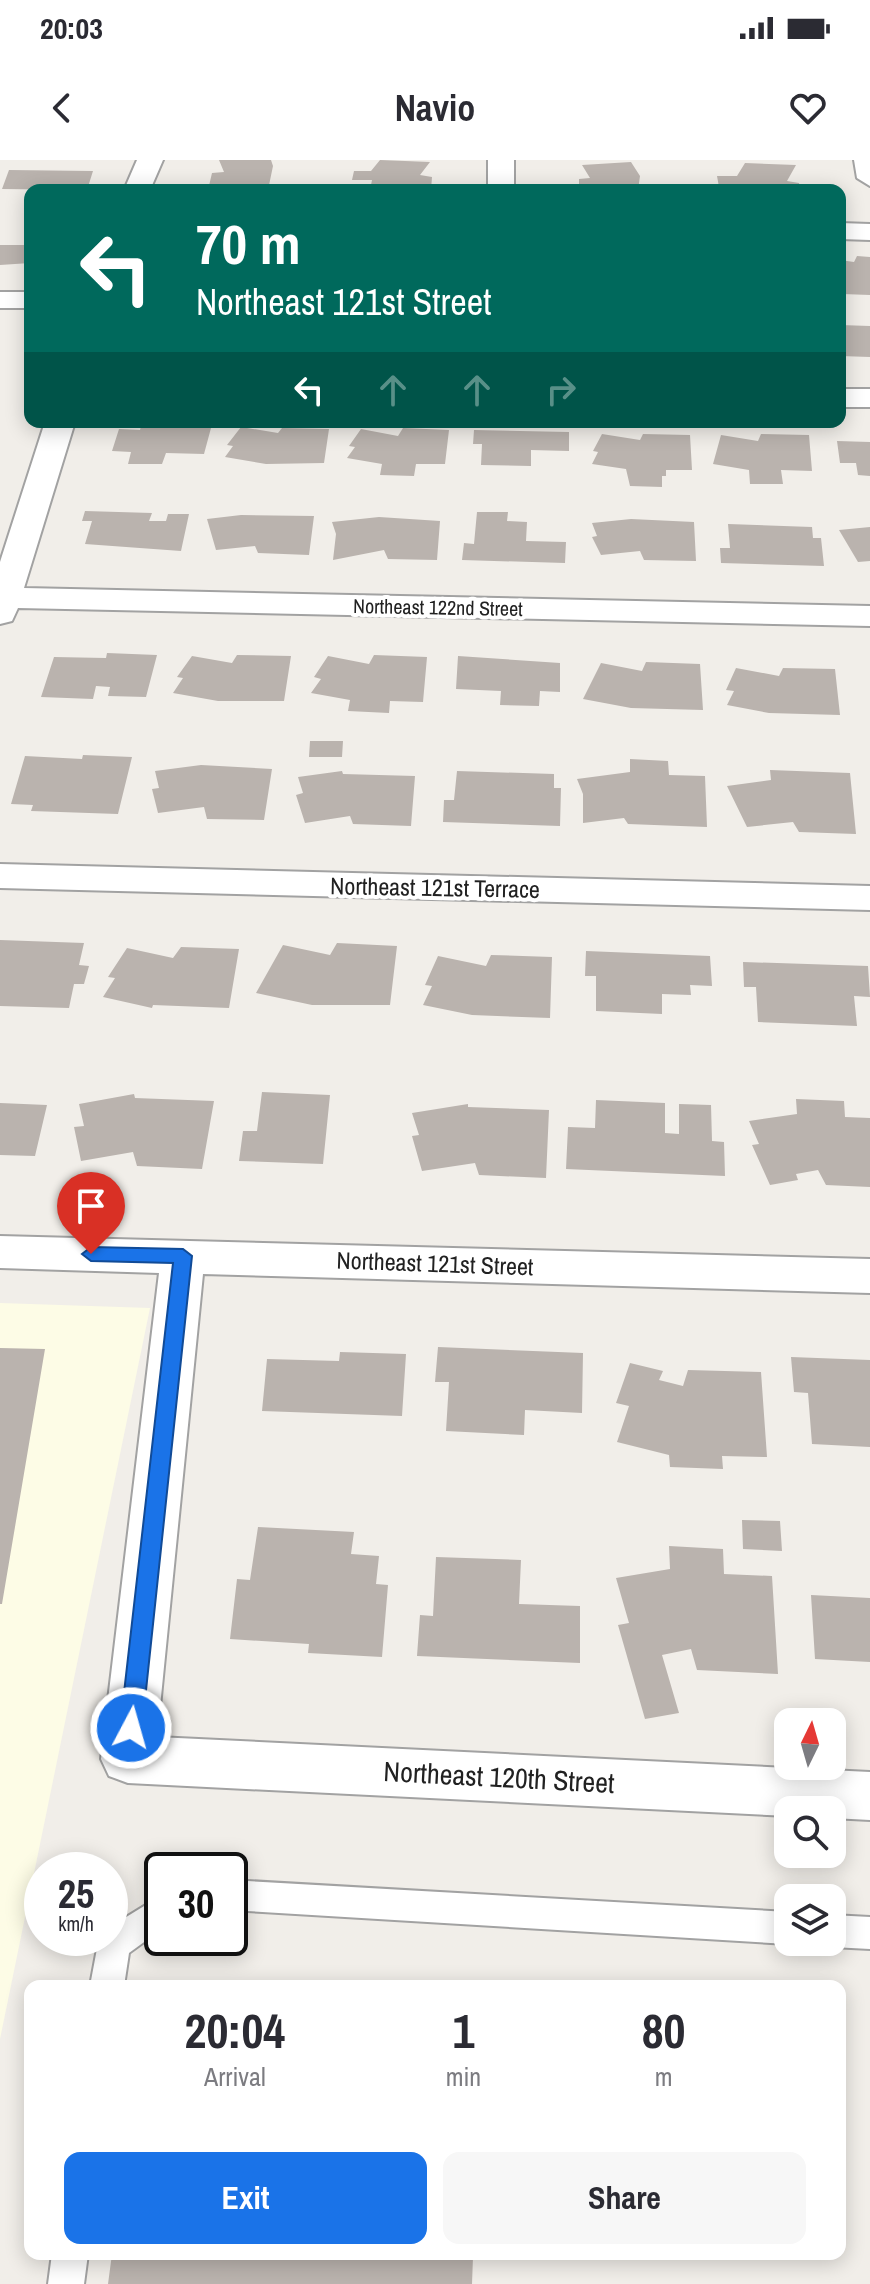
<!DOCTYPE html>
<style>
body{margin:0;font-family:"Archivo Narrow",sans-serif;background:#f7f7f7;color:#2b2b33;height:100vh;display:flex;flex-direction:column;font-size:30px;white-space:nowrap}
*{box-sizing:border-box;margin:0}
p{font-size:26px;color:#7c7c81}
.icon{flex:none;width:44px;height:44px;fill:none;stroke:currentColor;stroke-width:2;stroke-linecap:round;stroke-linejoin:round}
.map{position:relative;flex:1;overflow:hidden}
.sheet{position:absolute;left:24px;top:1820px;width:822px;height:280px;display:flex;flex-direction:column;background:#fff;border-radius:16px;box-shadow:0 4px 20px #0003}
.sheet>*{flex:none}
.top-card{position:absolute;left:24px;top:24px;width:822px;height:244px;border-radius:16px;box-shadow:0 4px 20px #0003;background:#00695c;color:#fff;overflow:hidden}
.needle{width:52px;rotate:5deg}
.tools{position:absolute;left:774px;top:1548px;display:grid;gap:16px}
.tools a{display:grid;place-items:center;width:72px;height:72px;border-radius:16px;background:#fff;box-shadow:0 4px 20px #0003;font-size:40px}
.speed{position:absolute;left:24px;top:1692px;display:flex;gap:16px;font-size:40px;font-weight:700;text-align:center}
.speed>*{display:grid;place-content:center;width:104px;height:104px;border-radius:50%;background:#fff;box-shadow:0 4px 20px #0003;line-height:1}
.speed small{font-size:20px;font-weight:400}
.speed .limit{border:4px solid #111;border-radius:12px;background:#fff;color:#111}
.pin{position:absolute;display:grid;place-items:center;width:68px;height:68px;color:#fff;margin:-82px -34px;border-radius:50% 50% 50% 0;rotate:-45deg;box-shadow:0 0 8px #0007}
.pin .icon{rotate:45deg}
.me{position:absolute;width:88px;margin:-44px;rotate:6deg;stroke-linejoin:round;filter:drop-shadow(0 0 6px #0008)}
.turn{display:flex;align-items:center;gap:28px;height:168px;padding:0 40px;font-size:36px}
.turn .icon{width:104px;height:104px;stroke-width:2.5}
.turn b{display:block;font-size:56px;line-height:68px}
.lanes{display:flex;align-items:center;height:76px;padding:0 40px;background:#0003;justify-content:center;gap:40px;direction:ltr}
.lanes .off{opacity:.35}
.eta{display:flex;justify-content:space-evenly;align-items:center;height:136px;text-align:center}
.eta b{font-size:48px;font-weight:700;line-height:56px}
.cta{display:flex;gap:16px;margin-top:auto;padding:16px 40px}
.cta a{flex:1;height:92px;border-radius:16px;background:#1a73e8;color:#fff;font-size:32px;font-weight:700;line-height:92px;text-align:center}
.cta a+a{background:#f7f7f7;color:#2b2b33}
.status{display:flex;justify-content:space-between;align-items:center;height:56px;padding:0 40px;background:#fff;direction:ltr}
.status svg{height:22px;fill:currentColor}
header{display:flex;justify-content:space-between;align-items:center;height:104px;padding:0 40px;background:#fff;font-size:36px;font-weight:700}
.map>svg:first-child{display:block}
.education{fill:#fdfce6}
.building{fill:#bab3ae}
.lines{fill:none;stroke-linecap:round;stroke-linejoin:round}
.lane-casing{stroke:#a2a2a2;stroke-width:4}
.street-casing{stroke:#a2a2a2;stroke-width:4}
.lane{fill:#fff;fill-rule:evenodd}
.street{fill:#fff;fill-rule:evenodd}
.route{fill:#1a73e8;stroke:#114b97;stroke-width:2}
.labels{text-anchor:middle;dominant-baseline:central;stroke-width:8;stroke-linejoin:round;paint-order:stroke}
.far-street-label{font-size:20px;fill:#212121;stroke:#fff}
.street-label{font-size:24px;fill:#212121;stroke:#fff}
.near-street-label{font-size:28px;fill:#212121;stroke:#fff}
</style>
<div class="status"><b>20:03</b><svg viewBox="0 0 49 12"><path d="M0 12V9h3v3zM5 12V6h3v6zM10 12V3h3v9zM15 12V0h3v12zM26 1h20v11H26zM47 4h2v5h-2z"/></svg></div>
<header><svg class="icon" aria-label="back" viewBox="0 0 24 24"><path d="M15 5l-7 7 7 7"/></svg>Navio<svg class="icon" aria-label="heart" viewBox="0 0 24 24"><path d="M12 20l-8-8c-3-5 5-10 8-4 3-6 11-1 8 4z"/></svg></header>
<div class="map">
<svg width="870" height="2124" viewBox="0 0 870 2124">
<rect width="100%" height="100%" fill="#f1eee9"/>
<path class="education" d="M0,1143L150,1148L0,1879Z"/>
<path class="building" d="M219,0H271L273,6L268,30H208L212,13L224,12Z
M380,0L430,2L420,15L432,17L431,30H370L372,20H352L354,11H371Z
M631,2L640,16L638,30H579V19L590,18L582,5Z
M745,3L796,5L787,21L799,23L800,30L719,27L717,16H737Z
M9,10L93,11L87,30L2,29Z
M30,75V103L0,105V85H26Z
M857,96L870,97V135L842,134L840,100L854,102Z
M840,165L870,166V197L840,196Z
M141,266L211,268L204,294L166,293L162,304H128L131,292L112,291L119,269L140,270Z
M241,267L278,273L282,268L329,269L324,303L266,304L225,297L233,286L227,285Z
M403,268L449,270L445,304H416L414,316L380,315L382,304L347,298L355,287L349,286L361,269L398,276Z
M474,270L569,272V291L531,290V306L481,305L482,284H473Z
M602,274L640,280L643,274L690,275L692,310H666V316H662V327L630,326L626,309L592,304L598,292L593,291Z
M761,274L809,275L812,311L781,310L783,324H750L749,310L713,304L721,275L758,281Z
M837,281L870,282V316L858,315L856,303H840Z
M85,351L152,353L149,361H166L168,354H189L181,391L85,384L92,361H82Z
M477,352H508L507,361L527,362L526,381L566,382L565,403L462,400L464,383L474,384Z
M241,355L314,356L309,395L258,393L255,386L216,390L207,359Z
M379,357L440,361L437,400L388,399L384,390L333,400L336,374L332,362Z
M631,359L694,362L696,401L644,400L640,391L601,395L592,377L597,376L592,363Z
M728,364L812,367L813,378H821L824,406L721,403L720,388H730Z
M870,367V401L858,402L839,370Z
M107,493L157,495L146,537L108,536L110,527L96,526L93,539L41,537L54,497L106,498Z
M237,495L291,496L284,541H218L173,533L183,518L177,517L192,496L232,503Z
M374,495L427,497L423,542L390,541L389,553L348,551L350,540L311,533L321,519L314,517L328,496L369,504Z
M458,496L560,503V532L540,531L539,546L500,545L501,531L456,529Z
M646,502L700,504L703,550L631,548L583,539L601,503L642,511Z
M736,508L779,516L783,508L835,509L840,555L769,553L727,545L734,531L726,530Z
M310,581H343L342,597H309Z
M83,595L132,597L118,654L31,651L33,645L11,644L25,596L82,599Z
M630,599L668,601L669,615L705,616L707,667L628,664L624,658L583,663V634L577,619L630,612Z
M201,605L272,609L264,660L207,659L204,647L158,653L152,629L159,628L155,611Z
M770,610L850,613L856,674L799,672L793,662L747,667L727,626L771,620Z
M342,611L343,614L415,616L411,666L353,664L350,656L305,663L296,635L303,633L298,617Z
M457,611L554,614V628H561L560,666L443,662L444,640H454Z
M0,780L84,783L79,805L89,806L84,824H74L69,848L0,846Z
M337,783L397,786L390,845H312L256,833L283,785L330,795Z
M181,787L239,789L229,848L153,845L152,848L103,837L115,818L108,817L127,788L173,798Z
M586,791L710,796L712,826L690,825L691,835L662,834V854L596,851V816H585Z
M491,795L552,797L550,858L472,855L423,845L432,826L425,825L438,796L486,806Z
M743,802L868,806L870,837L854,836L857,866L758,862L756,827H744Z
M262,932L330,935L323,1004L239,1001L243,971H257Z
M134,934L135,938L214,941L202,1009L137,1006L133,992L81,1001L74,967L84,966L79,944Z
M796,939L844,941L845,957L870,958V1027L826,1025L818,1010L796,1014L798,1020L770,1025L752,985L759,984L749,961L797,954Z
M596,940L665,943V973L679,974V944L711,945L712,981L724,982L725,1016L566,1009L568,967L595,968Z
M0,943L47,945L35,996L0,995Z
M468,944V947L549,950L546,1018L479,1015L475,1003L422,1011L412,976L419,975L412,953Z
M438,1187L583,1193L582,1253L525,1250L524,1275L446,1271L449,1222H435Z
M0,1188L45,1189L2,1444H0Z
M340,1192L406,1194L402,1256L262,1251L267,1199L339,1201Z
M791,1197L870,1200V1287L812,1284L808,1233L794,1232Z
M630,1203L663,1211L659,1220L683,1226L688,1210L761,1212L767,1297L722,1296L723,1309L670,1307L669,1295L617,1282L629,1246L616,1243Z
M742,1360L780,1361L782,1391L743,1389Z
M258,1367L354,1372L351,1394L379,1396L376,1424L388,1425L382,1497L308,1493L309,1484L230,1479L237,1419L250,1420Z
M669,1386L723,1389L724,1414L772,1416L778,1514L697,1510L691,1489L662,1495L679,1553L645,1559L618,1465L629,1463L616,1418L670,1409Z
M436,1397L521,1400L519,1444L580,1446V1503L417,1496L420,1455L433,1456Z
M811,1435L870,1438V1502L815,1499Z
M112,2094L473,2097L472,2124H108Z"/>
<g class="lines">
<defs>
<path id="lane" d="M230,1720L788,1752V1782H792L788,1784L230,1750Z
M162,1735V1769L129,1793L124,1826H90L99,1778H110V1767Z
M832,1755L870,1757V1789L832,1787L820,1782H832Z
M52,2094H88L84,2124H48Z"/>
<path id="street" d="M137,0H163L150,30H124Z
M488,0H514V30H488Z
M854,0H870V26L857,18Z
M840,63L870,64V80L840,79Z
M0,132H30V148H0Z
M840,229H870V247H840Z
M45,262H75L24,428L870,446V466L18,448L12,461L0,464V402Z
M0,704L870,726V750L0,728Z
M0,1076L870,1099V1133L203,1114L157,1577L870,1612V1660L832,1658V1650H788V1656L128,1623L109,1616L101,1599L159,1113L0,1108Z"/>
</defs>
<use href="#lane" class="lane-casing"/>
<use href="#street" class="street-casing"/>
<use href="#lane" class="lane"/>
<use href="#street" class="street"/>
</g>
<path class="route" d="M91,1087L183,1089L192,1096L142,1568L139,1574L131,1577L123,1574L120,1568L173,1103L91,1101L82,1094Z"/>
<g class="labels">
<g class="far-street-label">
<text transform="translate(438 447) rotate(1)">Northeast 122nd Street</text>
</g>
<g class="street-label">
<text transform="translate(435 727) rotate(1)">Northeast 121st Terrace</text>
<text transform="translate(435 1103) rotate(2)">Northeast 121st Street</text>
</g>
<g class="near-street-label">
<text transform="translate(499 1617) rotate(3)">Northeast 120th Street</text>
</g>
</g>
</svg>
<div class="tools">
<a><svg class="needle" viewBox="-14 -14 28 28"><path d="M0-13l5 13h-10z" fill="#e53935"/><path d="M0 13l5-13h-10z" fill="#7c7c81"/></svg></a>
<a><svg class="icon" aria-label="search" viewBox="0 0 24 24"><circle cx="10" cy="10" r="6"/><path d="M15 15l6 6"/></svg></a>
<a><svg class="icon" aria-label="layers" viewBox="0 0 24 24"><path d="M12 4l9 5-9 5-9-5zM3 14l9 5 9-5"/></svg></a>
</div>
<div class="speed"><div>25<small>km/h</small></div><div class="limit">30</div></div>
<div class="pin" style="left:91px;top:1094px;background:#d93025"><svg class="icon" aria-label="arrive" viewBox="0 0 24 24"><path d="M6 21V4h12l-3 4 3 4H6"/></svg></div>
<svg class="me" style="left:131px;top:1568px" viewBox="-20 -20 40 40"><circle r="17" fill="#1a73e8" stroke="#fff" stroke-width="3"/><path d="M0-11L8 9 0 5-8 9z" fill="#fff"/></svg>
<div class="top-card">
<div class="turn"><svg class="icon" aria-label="left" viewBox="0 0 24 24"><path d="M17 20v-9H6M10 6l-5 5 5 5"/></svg><div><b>70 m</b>Northeast 121st Street</div></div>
<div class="lanes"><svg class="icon" aria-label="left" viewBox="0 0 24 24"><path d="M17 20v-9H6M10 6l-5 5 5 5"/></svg><svg class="icon off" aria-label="ahead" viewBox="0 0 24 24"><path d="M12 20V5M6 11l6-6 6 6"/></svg><svg class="icon off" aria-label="ahead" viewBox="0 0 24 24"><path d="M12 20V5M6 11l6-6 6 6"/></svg><svg class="icon off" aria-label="right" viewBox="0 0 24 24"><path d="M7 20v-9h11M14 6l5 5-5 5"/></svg></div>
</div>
<section class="sheet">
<div class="eta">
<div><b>20:04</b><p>Arrival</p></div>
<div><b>1</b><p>min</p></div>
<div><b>80</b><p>m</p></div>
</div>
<div class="cta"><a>Exit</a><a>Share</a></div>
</section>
</div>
